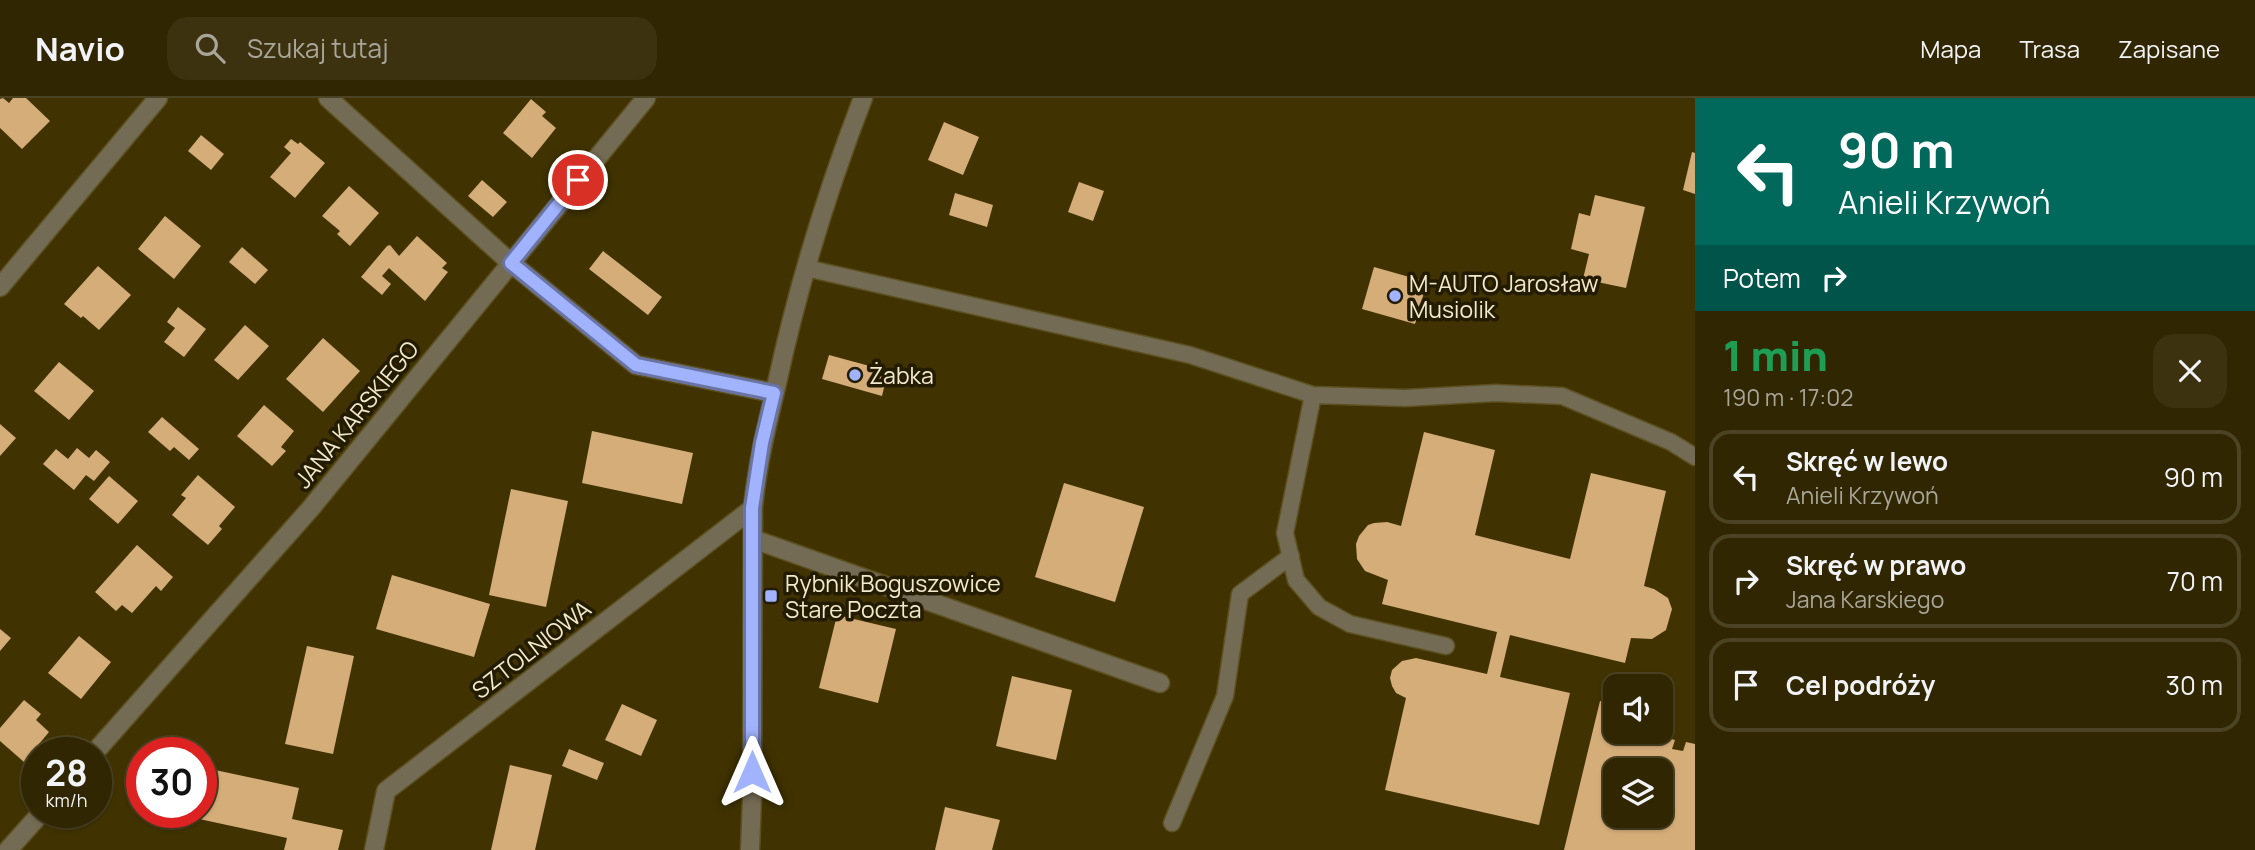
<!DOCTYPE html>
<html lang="pl">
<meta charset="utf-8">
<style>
body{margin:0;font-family:Manrope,sans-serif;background:#3c3210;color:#f1f3f6;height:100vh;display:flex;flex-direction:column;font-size:26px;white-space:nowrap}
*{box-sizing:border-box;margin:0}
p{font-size:23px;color:#a8a599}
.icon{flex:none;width:38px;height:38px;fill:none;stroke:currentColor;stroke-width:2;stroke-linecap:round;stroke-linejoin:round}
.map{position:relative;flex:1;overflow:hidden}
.panel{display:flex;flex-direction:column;background:#302601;width:560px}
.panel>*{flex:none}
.guide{background:#00695c;color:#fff;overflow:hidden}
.controls{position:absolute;left:1603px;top:576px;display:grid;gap:14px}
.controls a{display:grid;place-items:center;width:70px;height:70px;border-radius:14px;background:#302601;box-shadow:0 2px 5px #0004,0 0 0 2px #4b4323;font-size:35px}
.speed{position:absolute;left:21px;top:639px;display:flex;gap:14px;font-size:35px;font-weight:700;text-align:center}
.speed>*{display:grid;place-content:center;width:91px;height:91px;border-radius:50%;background:#302601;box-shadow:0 2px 5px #0004,0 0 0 2px #4b4323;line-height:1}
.speed small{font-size:18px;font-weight:400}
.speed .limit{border:10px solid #d22;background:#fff;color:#111}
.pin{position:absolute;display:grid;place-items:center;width:60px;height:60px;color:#fff;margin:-30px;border:4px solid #fff;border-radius:50%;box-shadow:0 2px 7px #0007}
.me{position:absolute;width:77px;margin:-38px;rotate:0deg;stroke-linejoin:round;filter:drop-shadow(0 0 5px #0008)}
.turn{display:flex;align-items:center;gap:24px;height:147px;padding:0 28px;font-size:32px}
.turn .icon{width:91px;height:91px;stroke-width:2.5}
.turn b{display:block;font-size:49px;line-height:60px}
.then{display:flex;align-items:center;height:66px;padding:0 28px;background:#0003;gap:14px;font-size:26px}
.round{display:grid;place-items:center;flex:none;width:74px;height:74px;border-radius:21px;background:#3c3210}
.headline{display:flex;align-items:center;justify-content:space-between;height:119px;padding:0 28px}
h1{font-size:42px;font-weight:800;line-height:52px;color:#1e9e55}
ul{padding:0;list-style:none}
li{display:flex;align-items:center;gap:21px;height:94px;margin:0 14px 10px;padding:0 14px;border:4px solid #4b4323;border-radius:21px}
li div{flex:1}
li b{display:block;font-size:26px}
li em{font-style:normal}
header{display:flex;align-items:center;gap:42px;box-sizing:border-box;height:98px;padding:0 35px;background:#302601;border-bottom:2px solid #4b4323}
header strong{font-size:33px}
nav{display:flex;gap:38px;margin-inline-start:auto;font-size:24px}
.search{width:490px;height:63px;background:#3c3210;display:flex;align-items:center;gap:18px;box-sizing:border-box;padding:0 24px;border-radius:21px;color:#a8a599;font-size:26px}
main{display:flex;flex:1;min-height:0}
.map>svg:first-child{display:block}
.building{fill:#d5ad79;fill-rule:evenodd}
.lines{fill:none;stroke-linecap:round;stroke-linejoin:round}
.lane-casing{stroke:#5c5021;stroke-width:19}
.street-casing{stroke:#5c5021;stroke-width:21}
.lane{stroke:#736b53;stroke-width:16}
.street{stroke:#736b53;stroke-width:18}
.route-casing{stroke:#6974a4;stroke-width:18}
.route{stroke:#a1b3fd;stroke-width:12}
.poi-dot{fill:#a1b3fd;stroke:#231c03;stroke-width:2.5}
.labels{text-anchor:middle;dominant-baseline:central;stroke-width:7;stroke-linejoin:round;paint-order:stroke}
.poi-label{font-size:23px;fill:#f2e8ca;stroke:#231c03;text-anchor:start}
.street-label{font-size:23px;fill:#f2e8ca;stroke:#231c03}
</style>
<header>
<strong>Navio</strong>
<div class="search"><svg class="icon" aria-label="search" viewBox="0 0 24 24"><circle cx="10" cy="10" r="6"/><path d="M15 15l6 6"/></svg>Szukaj tutaj</div>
<nav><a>Mapa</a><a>Trasa</a><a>Zapisane</a></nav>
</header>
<main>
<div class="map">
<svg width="1695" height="752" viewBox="0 0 1695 752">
<rect width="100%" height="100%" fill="#403301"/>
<path class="building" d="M3,0L9,5L13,0H26L50,23L22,51L0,30V1Z
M531,1L546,14L542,18L556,30L532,60L503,35Z
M944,24L979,39L963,77L928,62Z
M201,37L224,56L211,72L188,53Z
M291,41L298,46L300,44L325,65L295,100L270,79L291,55L284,49Z
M1692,54L1695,55V96L1683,92Z
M482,82L507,104L493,119L468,98Z
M1079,84L1104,93L1093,123L1068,114Z
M349,88L379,115L350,148L337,136L340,133L322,118Z
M955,95L993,107L987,129L949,117Z
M1595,97L1645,109L1626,190L1583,181L1589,156L1571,151L1579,115L1590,118Z
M165,118L201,148L174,181L138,151Z
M417,138L447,165L442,170L448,174L425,203L389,170L382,178L391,186L382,197L361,179L387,148L390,147L399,158Z
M242,149L268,172L255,186L229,164Z
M603,153L662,199L648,217L589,171Z
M98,168L131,197L99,232L83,218L81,220L64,206Z
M1374,169L1427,184L1415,226L1362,211Z
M178,209L206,231L184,259L164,244L175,230L167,224Z
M245,227L269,248L238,282L214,262Z
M323,240L360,273L323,314L286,281Z
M829,257L888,273L882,298L822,281Z
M59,264L94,293L69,322L34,293Z
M264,307L294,333L281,349L286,353L272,368L237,338Z
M162,319L199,351L189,362L174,349L170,353L148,334Z
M0,326L16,340L0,358Z
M592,333L693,355L682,406L582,385Z
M1424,334L1495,352L1475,437L1570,461L1591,375L1666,393L1644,488L1654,491L1668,500L1672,511L1666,532L1652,541L1631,540L1625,565L1510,537L1500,579L1570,595L1539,727L1385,692L1406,600L1396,595L1392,588L1390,580L1392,572L1402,563L1416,560L1487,576L1497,534L1382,506L1388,482L1365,473L1357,461L1356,446L1359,438L1368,427L1374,425L1387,424L1401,428Z
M77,350L89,360L96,352L110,364L94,383L86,377L74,392L43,366L56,351L68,361Z
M198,377L235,409L219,428L222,431L208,447L172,417L186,400L181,397Z
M109,378L138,403L118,426L89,401Z
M1064,385L1144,409L1115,504L1035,479Z
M511,391L568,403L546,509L489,497Z
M137,447L173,479L161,493L156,488L132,515L122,507L116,513L95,494Z
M392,477L490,506L474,559L376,531Z
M837,517L896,531L878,605L819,590Z
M0,531L11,540L0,553Z
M79,538L111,564L81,601L48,575Z
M307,548L354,558L333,656L285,646Z
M1012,578L1072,592L1056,662L996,648Z
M24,602L41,616L36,622L49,634L24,664L0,643V630Z
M1600,603L1615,606V634H1649L1646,645L1658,647L1660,638L1675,642L1672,651L1683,653L1686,644L1695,646V752H1564ZM1615,672H1661V718H1615Z
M622,606L657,622L641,658L605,642Z
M569,651L604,665L597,682L562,668Z
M510,667L552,677L535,752H491Z
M201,669L299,690L292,721L343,732L338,752H284L287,740L176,716V714H201Z
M945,709L1000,722L992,752H935Z"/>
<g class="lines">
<defs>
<path id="lane" d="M806,170L1190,257L1313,297L1405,300L1495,295L1562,298L1671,344L1695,359
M1313,297L1285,435L1296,482L1319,509L1350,526L1446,548
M1172,725L1225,598L1240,496L1291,458"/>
<path id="street" d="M328,0L511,165L636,267L774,295
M0,189L158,0
M753,441L1160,585
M95,654L311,410L646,0
M8,752L42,714
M374,752L386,693L753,410
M750,752L752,700L753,410C757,367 767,327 777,285C798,188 827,93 863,0"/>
</defs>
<use href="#lane" class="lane-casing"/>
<use href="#street" class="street-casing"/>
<use href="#lane" class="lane"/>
<use href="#street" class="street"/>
</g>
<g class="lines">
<defs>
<path id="route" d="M578,82L511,165L636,267L774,295L762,345L752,410V674"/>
</defs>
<use href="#route" class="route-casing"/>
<use href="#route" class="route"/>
</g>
<g class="poi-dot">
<circle cx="1395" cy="198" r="7"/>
<circle cx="855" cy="277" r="7"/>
<rect x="764" y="491" width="14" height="14" rx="3.5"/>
</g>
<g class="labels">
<g class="poi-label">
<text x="1409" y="185">M-AUTO Jarosław<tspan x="1409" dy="26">Musiolik</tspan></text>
<text x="869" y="277">Żabka</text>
<text x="785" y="485">Rybnik Boguszowice<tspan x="785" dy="26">Stare Poczta</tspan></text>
</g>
<g class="street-label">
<text transform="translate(356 316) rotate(-51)">JANA KARSKIEGO</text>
<text transform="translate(531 551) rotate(-38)">SZTOLNIOWA</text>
</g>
</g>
</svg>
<div class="controls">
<a><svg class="icon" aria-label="sound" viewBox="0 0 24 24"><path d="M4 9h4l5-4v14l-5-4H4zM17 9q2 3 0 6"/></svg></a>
<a><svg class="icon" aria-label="layers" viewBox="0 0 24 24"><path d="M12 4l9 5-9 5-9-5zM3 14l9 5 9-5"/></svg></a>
</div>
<div class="speed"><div>28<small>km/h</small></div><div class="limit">30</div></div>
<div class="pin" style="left:578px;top:82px;background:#d93025"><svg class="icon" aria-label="arrive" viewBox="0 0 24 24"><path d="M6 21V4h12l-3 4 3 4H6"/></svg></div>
<svg class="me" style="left:752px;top:674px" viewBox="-20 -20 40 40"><path d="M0-17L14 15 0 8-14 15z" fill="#a1b3fd" stroke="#fff" stroke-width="4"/></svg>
</div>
<section class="panel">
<div class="guide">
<div class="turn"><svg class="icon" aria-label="left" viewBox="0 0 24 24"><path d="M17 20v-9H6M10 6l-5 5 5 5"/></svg><div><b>90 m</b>Anieli Krzywoń</div></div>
<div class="then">Potem<svg class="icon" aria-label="right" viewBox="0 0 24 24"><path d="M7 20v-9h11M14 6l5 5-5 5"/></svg></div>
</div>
<div class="headline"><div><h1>1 min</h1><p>190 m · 17:02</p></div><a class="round"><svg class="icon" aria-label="close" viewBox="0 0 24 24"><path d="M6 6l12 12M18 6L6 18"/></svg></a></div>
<ul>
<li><svg class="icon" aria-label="left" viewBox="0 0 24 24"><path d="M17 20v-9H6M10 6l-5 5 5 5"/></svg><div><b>Skręć w lewo</b><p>Anieli Krzywoń</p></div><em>90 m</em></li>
<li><svg class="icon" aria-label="right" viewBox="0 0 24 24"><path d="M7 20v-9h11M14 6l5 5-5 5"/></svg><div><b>Skręć w prawo</b><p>Jana Karskiego</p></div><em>70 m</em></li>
<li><svg class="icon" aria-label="arrive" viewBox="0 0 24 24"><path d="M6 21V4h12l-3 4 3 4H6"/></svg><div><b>Cel podróży</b></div><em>30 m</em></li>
</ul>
</section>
</main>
